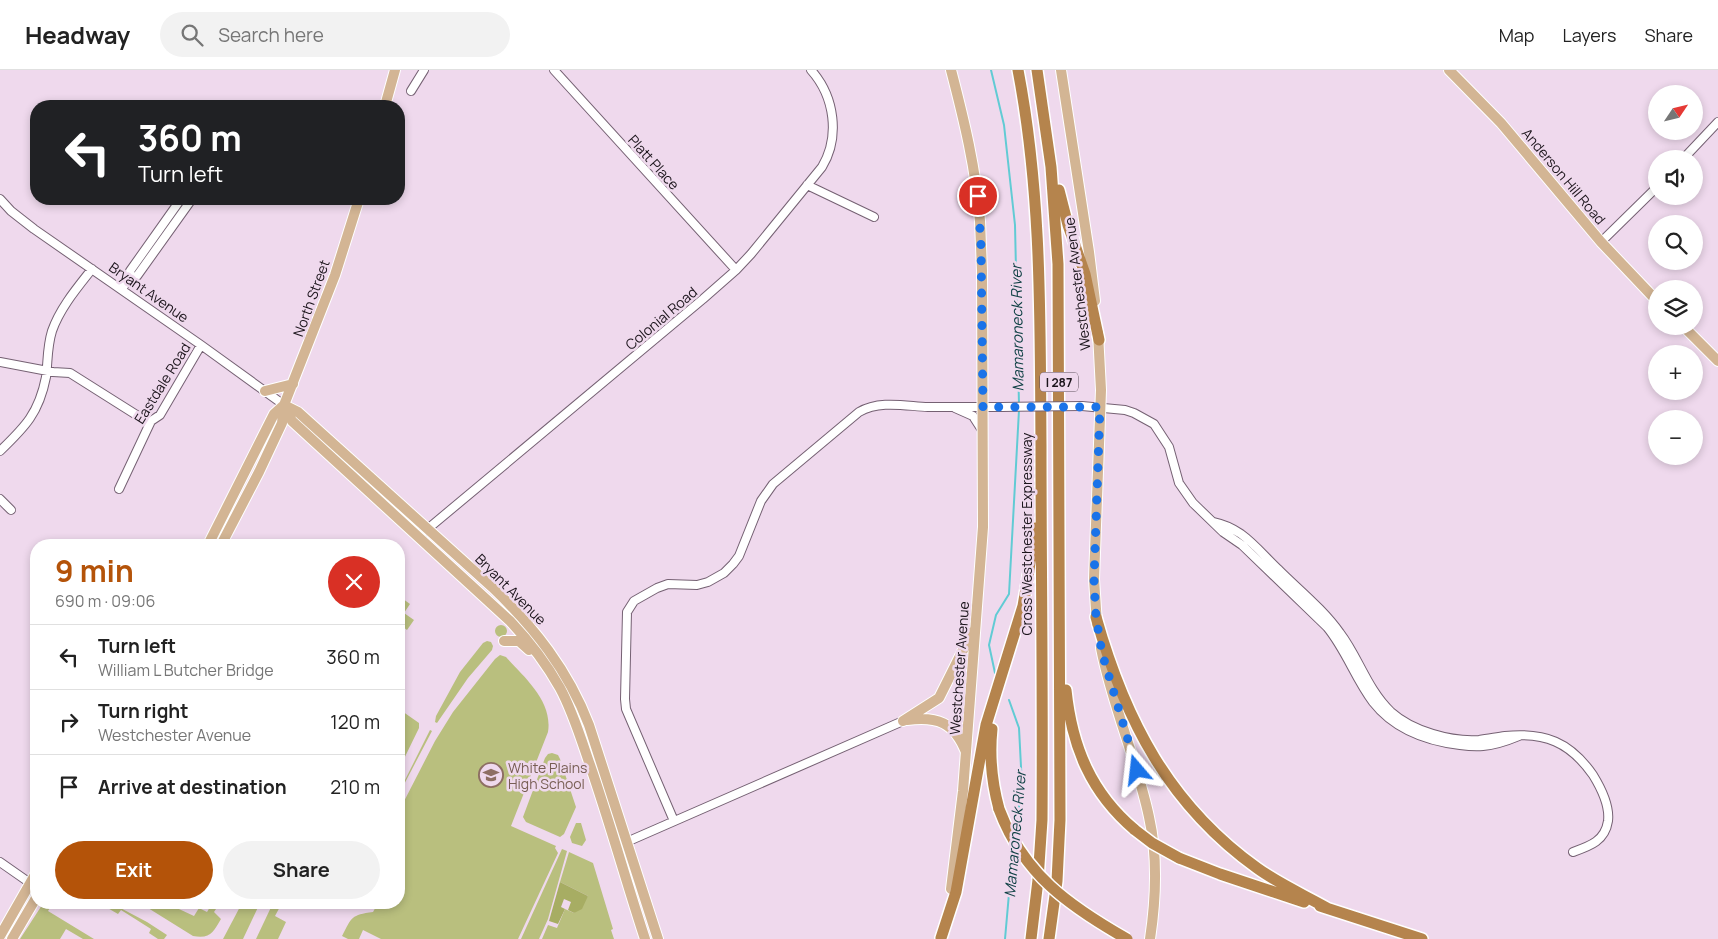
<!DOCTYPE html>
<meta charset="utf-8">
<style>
body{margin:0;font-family:Manrope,sans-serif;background:#f2f2f2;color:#222;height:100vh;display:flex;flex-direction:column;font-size:19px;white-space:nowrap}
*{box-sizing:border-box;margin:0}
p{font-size:16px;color:#767676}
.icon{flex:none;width:28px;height:28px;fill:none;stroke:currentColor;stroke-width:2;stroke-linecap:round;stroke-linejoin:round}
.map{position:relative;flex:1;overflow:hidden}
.panel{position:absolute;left:30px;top:469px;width:375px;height:370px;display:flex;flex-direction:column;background:#fff;border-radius:20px;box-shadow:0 2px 8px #0003}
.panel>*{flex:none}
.top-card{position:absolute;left:30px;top:30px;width:375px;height:105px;border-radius:20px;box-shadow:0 2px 8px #0003;background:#202124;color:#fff;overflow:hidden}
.needle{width:32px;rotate:55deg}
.controls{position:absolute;left:1648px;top:15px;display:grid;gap:10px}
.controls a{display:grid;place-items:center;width:55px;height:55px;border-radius:50%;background:#fff;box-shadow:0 2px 8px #0003;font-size:25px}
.pin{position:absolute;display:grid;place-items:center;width:42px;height:42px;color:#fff;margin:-21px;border:2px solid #fff;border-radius:50%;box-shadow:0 1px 5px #0007}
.me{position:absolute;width:55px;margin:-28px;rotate:343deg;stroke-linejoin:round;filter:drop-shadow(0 0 4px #0008)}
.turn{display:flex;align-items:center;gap:18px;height:105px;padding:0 25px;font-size:22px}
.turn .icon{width:65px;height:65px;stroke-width:2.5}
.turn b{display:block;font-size:35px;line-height:42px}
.round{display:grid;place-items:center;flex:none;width:52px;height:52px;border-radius:26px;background:#f2f2f2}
.overview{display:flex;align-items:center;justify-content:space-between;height:85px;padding:0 25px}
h1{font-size:30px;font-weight:700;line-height:38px;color:#b45309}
.primary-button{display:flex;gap:10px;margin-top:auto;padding:10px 25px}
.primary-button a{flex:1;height:58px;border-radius:30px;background:#b45309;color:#fff;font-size:20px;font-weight:700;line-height:58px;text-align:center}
.primary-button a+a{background:#f2f2f2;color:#222}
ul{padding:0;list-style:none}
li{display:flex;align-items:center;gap:15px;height:65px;padding:0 25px;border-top:1px solid #e0e0e0}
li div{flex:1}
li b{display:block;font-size:19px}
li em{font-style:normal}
header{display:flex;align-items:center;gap:30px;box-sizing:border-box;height:70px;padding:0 25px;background:#fff;border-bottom:1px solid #e0e0e0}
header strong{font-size:24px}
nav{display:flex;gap:28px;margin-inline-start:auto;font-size:18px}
.search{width:350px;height:45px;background:#f2f2f2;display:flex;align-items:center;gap:12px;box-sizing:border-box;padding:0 18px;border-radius:28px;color:#767676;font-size:19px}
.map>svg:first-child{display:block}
.green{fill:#b9bf7e}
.forest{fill:#a7ad63}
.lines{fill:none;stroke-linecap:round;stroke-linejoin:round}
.stream{stroke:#61cbd4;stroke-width:2}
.minor-casing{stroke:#756173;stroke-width:10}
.major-casing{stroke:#fff;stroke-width:12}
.highway-casing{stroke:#fff;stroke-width:14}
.minor{stroke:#fff;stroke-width:8}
.major{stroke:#d3b594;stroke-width:10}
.highway{stroke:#b5844d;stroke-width:11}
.minor-bridge-casing{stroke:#756173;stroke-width:10;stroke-linecap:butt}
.highway-bridge-casing{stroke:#fff;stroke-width:14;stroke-linecap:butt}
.minor-bridge{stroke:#fff;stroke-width:8}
.highway-bridge{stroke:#b5844d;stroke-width:11}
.route{stroke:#1a73e8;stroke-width:9;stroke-dasharray:0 16.2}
.labels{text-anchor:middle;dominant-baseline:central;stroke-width:5;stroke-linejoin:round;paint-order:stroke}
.shield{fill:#efd9ed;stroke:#5b4f5a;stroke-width:1}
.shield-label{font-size:12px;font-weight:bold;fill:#1b141b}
.street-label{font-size:14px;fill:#1b141b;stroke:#efd9ed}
.education-label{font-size:14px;fill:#785e54;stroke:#efd9ed;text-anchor:start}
.water-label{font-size:15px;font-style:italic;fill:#0d3f43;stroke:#efd9ed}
</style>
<header>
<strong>Headway</strong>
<div class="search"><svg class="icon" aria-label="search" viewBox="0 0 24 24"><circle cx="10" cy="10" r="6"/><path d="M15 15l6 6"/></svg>Search here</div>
<nav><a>Map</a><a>Layers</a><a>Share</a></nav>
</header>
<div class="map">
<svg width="1718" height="869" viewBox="0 0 1718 869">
<rect width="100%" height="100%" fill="#efd9ed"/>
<path class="green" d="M399,526L410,534L404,543L414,550L407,560L399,554Z
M495 561a6 6 0 1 1 12 0a6 6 0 1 1-12 0Z
M487,571L491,572L493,576L492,580L468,608L437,653L435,652L436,646L460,602L483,573Z
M500,585L506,587C524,607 553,631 548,662L511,756L556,776L555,778L558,783L518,869H381L363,860L359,869H348L342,866C352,847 351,845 373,842L378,833L399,832V741L435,671L453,642L495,589Z
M399,639L419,653V658L399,699Z
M430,660L432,661L399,724V722Z
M552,683L558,685L560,689L576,737L564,764L560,767L526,752L523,747L545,688L548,684Z
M576,753H581L586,770L582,776L572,773L570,767Z
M562,779L567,781L548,849L539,869H521Z
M569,782L593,793L613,859L611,860L614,869H542L548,855L557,858L565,839L574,843L588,826L560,812Z
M44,832L53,833L48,841L94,869H83L66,859L60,869H20Z
M99,833H111L147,852L167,865L164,869H158L149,863L151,859L121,840L118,844Z
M140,833H166L194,846L199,838L207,842L210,837L216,839L214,842L221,849C213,862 211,869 193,866Z
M242,833H260L243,869H223Z
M273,833H282L275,846L286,852L278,869H256Z"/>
<path class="forest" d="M560,812L588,826L582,839L574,843L568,840L571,832L564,829L561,837L565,839L558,854L549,851Z"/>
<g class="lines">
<path class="stream" d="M991,0L1004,55L1015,155L1019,335
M995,603L989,575L996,545L1009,524L1019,340
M1009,630L1019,658L1022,716L1015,763
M1005,869L1013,778"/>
<defs>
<path id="minor" d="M554,0L736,200
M411,21L424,0
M1683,89L1718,52
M807,115L874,147
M0,129L11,141L34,159L201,275L284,335
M1601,172L1656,118
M130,207V201L181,129
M122,219L130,207L137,206L192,129
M0,292L53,302L70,303L146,351H151
M1082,336L1125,340L1134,343L1154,354L1169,377L1179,413L1193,433L1223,462L1242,475L1327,557C1346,580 1355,608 1373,632C1394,659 1427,671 1460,675C1467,676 1475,677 1483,676C1496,675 1507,671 1519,666
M955,338L973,346L982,360
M0,381C25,357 39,343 46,307C48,291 47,277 52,261C60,238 77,218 92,199
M119,419L151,351L160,345L201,275
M0,429L11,440
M1213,452C1223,454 1232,458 1241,464C1255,474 1267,489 1279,500C1299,520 1323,539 1340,563C1359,588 1367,619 1391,642C1412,661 1451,672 1479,670C1488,669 1497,667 1505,666C1545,662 1570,672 1593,705C1601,718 1610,735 1608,751C1605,771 1590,776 1573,782
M418,467L703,229L736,200L751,184L822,97C840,67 835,27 811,0
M674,751L626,639L625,629L627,542L634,531L657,518L668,514L697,515L708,512L724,503L733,494L739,486L761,431L773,414L859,342C880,330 905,336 928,337C952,337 977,337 1002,337
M622,774L903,651
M0,792L30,813"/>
<path id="major" d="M1061,0L1089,182L1095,231
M1449,0L1501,53L1601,172L1656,230
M385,36L395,0
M1683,256L1718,291
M265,321L293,314
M284,335L298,342L492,517C534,557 568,600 589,655L658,869
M284,335L292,351L510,551C529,571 546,593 560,618C573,642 581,669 590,695C610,753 626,811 645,869
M208,475L274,344L284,335
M221,475L259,402L282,353L284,335L335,205L359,129
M1097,554L1094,509L1101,320L1098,263
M504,571H519L529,580
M1101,578C1112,635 1137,690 1149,747C1158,787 1156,829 1150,869
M907,650C937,646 954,652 966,682
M903,651L939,628L972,562
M951,819L963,721L983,457L982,201L980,151C976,99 964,50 951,0
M0,866L36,803
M12,869L36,828"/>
<path id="highway" d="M1018,0C1042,125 1040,249 1041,376C1041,501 1043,626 1042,750L1038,810L1031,869
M1037,0L1051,97L1058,194L1060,750L1057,811L1049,869
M1059,120L1068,155L1085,204L1099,270
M1096,547C1125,650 1169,735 1257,798C1279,814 1304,825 1327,838
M1066,620C1072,677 1091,723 1135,760
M992,659C989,687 992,713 999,739
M1179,788L1220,804L1304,832
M1320,836L1422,869
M941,868L956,822L986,655L1023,536L1028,507L1035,458"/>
</defs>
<use href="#minor" class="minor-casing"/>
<use href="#major" class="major-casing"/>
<use href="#highway" class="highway-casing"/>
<use href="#minor" class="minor"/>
<use href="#major" class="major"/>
<use href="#highway" class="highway"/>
<defs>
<path id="minor-bridge" d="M1002,337L1082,336"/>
<path id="highway-bridge" d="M999,739C1023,804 1069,836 1127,869
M1135,760L1152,773L1179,788"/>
</defs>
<use href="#minor-bridge" class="minor-bridge-casing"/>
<use href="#highway-bridge" class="highway-bridge-casing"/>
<use href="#minor-bridge" class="minor-bridge"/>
<use href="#highway-bridge" class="highway-bridge"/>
</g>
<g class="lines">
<path class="route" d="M978,126L981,176L983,337H1100L1094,510L1096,547L1102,583L1137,700"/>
</g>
<defs>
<symbol id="school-ring" viewBox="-11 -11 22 22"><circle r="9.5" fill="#efd9ed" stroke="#8d6e63" stroke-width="1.5"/><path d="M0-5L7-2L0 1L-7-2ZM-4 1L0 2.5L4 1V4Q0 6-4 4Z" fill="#8d6e63"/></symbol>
</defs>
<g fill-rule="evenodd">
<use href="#school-ring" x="477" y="691" width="28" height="28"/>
</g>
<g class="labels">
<rect class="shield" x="1040" y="302.5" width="38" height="19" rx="4"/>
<g class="shield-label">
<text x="1059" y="312">I 287</text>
</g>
<g class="street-label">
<text transform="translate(654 92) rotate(48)">Platt Place</text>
<text transform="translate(1564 106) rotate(50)">Anderson Hill Road</text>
<text transform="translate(1077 214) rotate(-97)">Westchester Avenue</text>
<text transform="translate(149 222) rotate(35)">Bryant Avenue</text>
<text transform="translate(311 228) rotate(-70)">North Street</text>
<text transform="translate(661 248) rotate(-40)">Colonial Road</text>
<text transform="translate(162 313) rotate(-58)">Eastdale Road</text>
<text transform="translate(1026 464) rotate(-90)">Cross Westchester Expressway</text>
<text transform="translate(511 519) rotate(45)">Bryant Avenue</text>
<text transform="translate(959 598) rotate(-86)">Westchester Avenue</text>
</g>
<g class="education-label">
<text x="508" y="697">White Plains<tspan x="508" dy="16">High School</tspan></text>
</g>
<g class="water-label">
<text transform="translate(1017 258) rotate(-91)">Mamaroneck River</text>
<text transform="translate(1015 764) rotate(-85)">Mamaroneck River</text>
</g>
</g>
</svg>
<div class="controls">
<a><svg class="needle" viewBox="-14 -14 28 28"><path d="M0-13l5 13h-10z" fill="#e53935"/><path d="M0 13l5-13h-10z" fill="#767676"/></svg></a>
<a><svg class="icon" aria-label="sound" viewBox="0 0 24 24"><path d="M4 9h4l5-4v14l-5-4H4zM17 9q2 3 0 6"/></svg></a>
<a><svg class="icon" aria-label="search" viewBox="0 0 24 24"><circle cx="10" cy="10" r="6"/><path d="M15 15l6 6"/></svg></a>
<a><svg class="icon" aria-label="layers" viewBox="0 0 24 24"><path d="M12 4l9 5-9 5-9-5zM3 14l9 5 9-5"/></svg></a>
<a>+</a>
<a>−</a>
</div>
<div class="pin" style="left:978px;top:126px;background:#d93025"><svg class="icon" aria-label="arrive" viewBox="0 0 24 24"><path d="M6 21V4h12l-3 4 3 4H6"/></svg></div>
<svg class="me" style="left:1137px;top:700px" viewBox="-20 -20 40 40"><path d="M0-17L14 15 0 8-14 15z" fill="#1a73e8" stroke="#fff" stroke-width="4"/></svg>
<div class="top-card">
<div class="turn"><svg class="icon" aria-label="left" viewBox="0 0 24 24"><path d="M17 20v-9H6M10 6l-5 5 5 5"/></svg><div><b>360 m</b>Turn left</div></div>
</div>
<section class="panel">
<div class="overview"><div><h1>9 min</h1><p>690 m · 09:06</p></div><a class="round" style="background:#d93025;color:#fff"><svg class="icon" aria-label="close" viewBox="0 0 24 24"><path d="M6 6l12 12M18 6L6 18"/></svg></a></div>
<ul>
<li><svg class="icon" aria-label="left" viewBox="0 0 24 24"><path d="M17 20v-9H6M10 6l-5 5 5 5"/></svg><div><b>Turn left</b><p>William L Butcher Bridge</p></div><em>360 m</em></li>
<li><svg class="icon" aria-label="right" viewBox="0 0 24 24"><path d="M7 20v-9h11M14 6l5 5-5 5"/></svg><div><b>Turn right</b><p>Westchester Avenue</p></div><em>120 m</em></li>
<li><svg class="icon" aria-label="arrive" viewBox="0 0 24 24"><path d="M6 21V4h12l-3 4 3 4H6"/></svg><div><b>Arrive at destination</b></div><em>210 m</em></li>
</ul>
<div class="primary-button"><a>Exit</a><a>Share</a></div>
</section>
</div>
